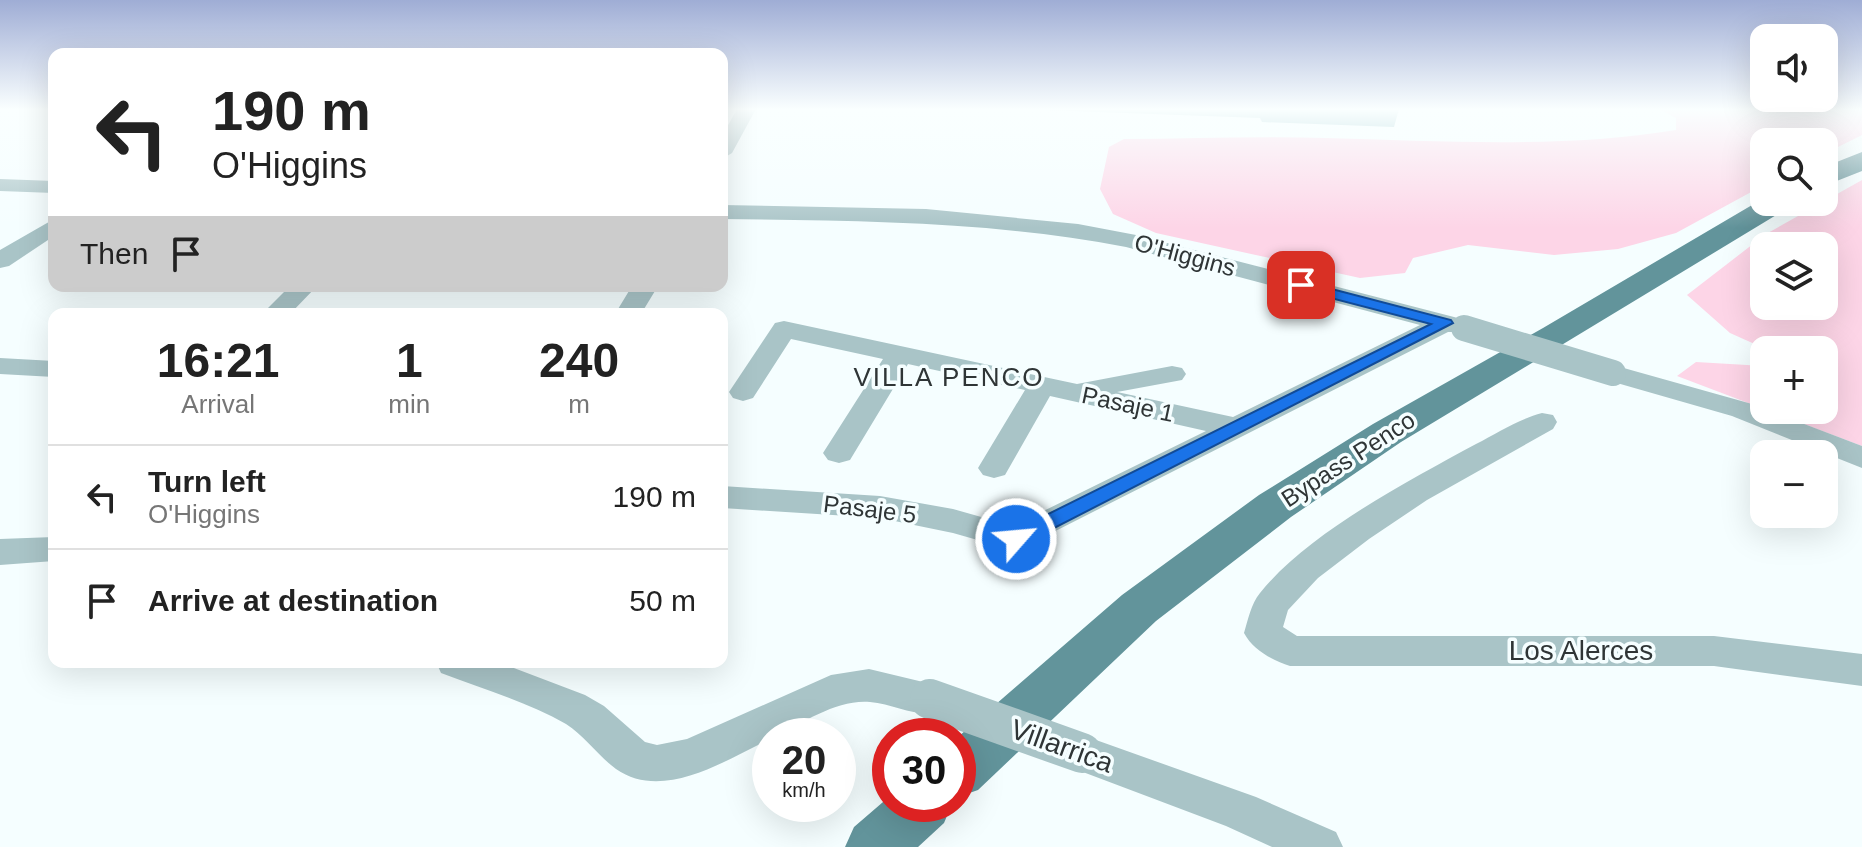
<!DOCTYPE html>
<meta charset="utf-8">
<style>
body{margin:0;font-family:Helvetica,sans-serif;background:#f6f6f6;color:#222;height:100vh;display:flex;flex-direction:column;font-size:30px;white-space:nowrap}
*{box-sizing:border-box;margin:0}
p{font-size:26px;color:#767676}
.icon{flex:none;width:44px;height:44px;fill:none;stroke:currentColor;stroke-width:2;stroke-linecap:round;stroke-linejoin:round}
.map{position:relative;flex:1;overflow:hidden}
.drawer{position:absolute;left:48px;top:308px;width:680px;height:360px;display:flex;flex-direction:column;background:#fff;border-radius:16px;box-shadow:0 8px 32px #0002}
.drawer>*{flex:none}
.guide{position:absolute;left:48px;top:48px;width:680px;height:244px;border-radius:16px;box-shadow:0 8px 32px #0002;background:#fff;color:#222;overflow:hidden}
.fabs{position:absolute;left:1750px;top:24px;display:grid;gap:16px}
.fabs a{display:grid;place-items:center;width:88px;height:88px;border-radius:16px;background:#fff;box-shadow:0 8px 32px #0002;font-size:40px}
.speed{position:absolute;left:752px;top:718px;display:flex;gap:16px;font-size:40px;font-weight:700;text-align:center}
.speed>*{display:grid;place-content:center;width:104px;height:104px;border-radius:50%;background:#fff;box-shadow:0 8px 32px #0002;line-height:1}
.speed small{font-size:20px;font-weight:400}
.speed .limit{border:12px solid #d22;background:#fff;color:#111}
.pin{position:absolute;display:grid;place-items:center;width:68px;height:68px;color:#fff;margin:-34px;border-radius:16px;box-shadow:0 4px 12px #0006}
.me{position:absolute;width:88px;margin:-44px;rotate:63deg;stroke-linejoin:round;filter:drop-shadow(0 0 6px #0008)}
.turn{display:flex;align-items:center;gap:28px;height:168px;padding:0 32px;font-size:36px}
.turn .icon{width:104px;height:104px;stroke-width:2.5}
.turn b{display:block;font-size:56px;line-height:68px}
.then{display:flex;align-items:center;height:76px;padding:0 32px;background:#0003;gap:16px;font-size:30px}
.eta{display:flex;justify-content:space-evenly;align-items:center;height:136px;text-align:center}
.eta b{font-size:48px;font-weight:800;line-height:56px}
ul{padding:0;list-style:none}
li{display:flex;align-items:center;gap:24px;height:104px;padding:0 32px;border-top:2px solid #e0e0e0}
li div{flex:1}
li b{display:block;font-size:30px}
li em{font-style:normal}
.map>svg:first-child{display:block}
.green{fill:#fdd5e7;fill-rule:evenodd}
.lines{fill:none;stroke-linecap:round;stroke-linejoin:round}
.minor{fill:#a9c4c7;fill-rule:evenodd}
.major{fill:#62949b;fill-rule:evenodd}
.minor-bridge-far1{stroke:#a9c4c7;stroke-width:26}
.minor-bridge{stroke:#a9c4c7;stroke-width:40}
.wall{fill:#85bbc2}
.route{fill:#1a73e8;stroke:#114b97;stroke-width:2}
.labels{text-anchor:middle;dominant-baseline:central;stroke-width:7;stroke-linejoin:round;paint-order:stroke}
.street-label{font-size:24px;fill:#2f3536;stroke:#f5feff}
.neighbourhood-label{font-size:26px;letter-spacing:2px;fill:#2f3536;stroke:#f5feff}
.near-street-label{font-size:28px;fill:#2f3536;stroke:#f5feff}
</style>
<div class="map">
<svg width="1862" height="847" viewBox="0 0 1862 847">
<rect width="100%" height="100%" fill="#f5feff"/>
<path class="green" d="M1659,109H1862V135L1824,154V142H1764V185L1676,233L1618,249L1554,255L1468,245L1413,258L1405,273L1360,278L1156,233L1113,214L1100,189L1109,147L1124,139C1191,139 1258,136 1325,138C1442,141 1560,149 1676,130V118Z
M1862,180V446L1767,410H1824V350H1768L1730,333L1687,295L1766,234ZM1764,246H1824V306H1764Z
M1696,362L1764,366V409L1677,376Z"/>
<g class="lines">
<path class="minor" d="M737,109H756L732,153L722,159V136Z
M0,179L54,181V193L0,191Z
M722,205L926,209L1078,224L1136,235L1454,317L1464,320L1468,326L1464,332H1448L1016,551L953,533L880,518L722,508V486L880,496L953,509L1013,526L1206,431L1050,396L1005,475L994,478L983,475L978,468L1025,390L908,364L850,460L839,463L828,460L823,453L883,359L791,339L753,398L743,401L733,398L729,392L775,323L784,321L1077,384L1172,366L1182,368L1186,374L1182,380L1117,392L1233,417L1420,325L1126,247C992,221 858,221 722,219Z
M54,219V236L9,266L0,268V250Z
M290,286H317L290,314H262Z
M632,286H658L641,314H615Z
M0,358L54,361V377L0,374Z
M1613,365L1752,404L1862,446V468L1732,416L1603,379L1599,373L1603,367Z
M1542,413L1553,415L1557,422L1553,429L1427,500L1369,539L1318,578L1288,610L1283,627L1297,636H1714L1862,654V686L1714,666H1290C1272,660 1253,650 1244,633C1248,620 1251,604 1260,593C1308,533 1408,481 1476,444C1497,433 1519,419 1542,413Z
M54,537V561L0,565V539Z
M436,662H498L585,695L604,706L645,742L657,745L687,739L831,675L869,669L944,687L950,699L944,711C919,720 896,704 870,702C838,699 804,722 776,736H770V739C726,760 663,802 616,769C598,756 585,736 566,724C528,702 482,689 441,673Z
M1082,735L1256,797L1336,832L1343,847H1272L1226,826L1067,766L1061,753L1067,740Z"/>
<path class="major" d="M1862,152V171L1824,186V167Z
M1764,198V202H1793L1788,208L1401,442L1291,517L1156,621L978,790L958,797V737L1122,595L1259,495L1373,424L1543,328Z
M890,796V804H952L944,823L918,847H845L854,827Z"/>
<path class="minor-bridge-far1" d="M1464,328L1613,373"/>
<path class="minor-bridge" d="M930,699L1082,753"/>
</g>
<path class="wall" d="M1018,109H1399L1394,127L1262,122L1260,118Z"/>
<linearGradient id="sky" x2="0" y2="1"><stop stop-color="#9fadd5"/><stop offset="0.48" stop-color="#faffff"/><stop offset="1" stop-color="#faffff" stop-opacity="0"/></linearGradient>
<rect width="1862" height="228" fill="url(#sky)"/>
<path class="route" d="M1301,281L1451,320L1453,323L1023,544H1008L1005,539L1008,534L1431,324L1296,289L1294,285Z"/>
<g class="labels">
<g class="street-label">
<text transform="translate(1185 255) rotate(15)">O'Higgins</text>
<text transform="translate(1128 404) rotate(12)">Pasaje 1</text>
<text transform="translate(1348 459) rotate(-33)">Bypass Penco</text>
<text transform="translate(870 509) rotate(7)">Pasaje 5</text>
</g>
<g class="neighbourhood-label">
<text x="949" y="377">VILLA PENCO</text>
</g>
<g class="near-street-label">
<text x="1581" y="650">Los Alerces</text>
<text transform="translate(1062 746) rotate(20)">Villarrica</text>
</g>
</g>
</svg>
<div class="fabs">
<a><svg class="icon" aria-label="sound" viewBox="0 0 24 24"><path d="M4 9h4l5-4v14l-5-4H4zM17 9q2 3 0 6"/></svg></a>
<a><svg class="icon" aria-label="search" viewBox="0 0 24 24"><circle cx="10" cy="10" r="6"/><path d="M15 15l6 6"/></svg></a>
<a><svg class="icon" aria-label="layers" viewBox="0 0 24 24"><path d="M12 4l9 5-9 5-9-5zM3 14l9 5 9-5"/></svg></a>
<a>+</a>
<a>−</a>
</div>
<div class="speed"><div>20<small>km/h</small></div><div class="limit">30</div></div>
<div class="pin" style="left:1301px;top:285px;background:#d93025"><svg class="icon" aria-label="arrive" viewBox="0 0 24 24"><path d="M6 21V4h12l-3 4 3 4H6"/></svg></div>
<svg class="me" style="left:1016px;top:539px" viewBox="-20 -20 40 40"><circle r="17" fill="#1a73e8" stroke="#fff" stroke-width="3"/><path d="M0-11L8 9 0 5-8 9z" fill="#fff"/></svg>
<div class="guide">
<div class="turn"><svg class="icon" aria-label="left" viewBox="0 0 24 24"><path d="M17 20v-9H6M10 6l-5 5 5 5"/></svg><div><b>190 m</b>O'Higgins</div></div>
<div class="then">Then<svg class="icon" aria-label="arrive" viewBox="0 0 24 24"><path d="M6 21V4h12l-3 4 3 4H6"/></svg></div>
</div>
<section class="drawer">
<div class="eta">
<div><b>16:21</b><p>Arrival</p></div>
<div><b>1</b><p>min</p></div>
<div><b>240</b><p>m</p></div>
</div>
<ul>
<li><svg class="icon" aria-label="left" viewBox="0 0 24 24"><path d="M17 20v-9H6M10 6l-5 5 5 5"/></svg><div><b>Turn left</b><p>O'Higgins</p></div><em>190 m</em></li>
<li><svg class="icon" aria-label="arrive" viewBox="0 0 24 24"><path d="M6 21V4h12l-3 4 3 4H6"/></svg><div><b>Arrive at destination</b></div><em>50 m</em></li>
</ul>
</section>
</div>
